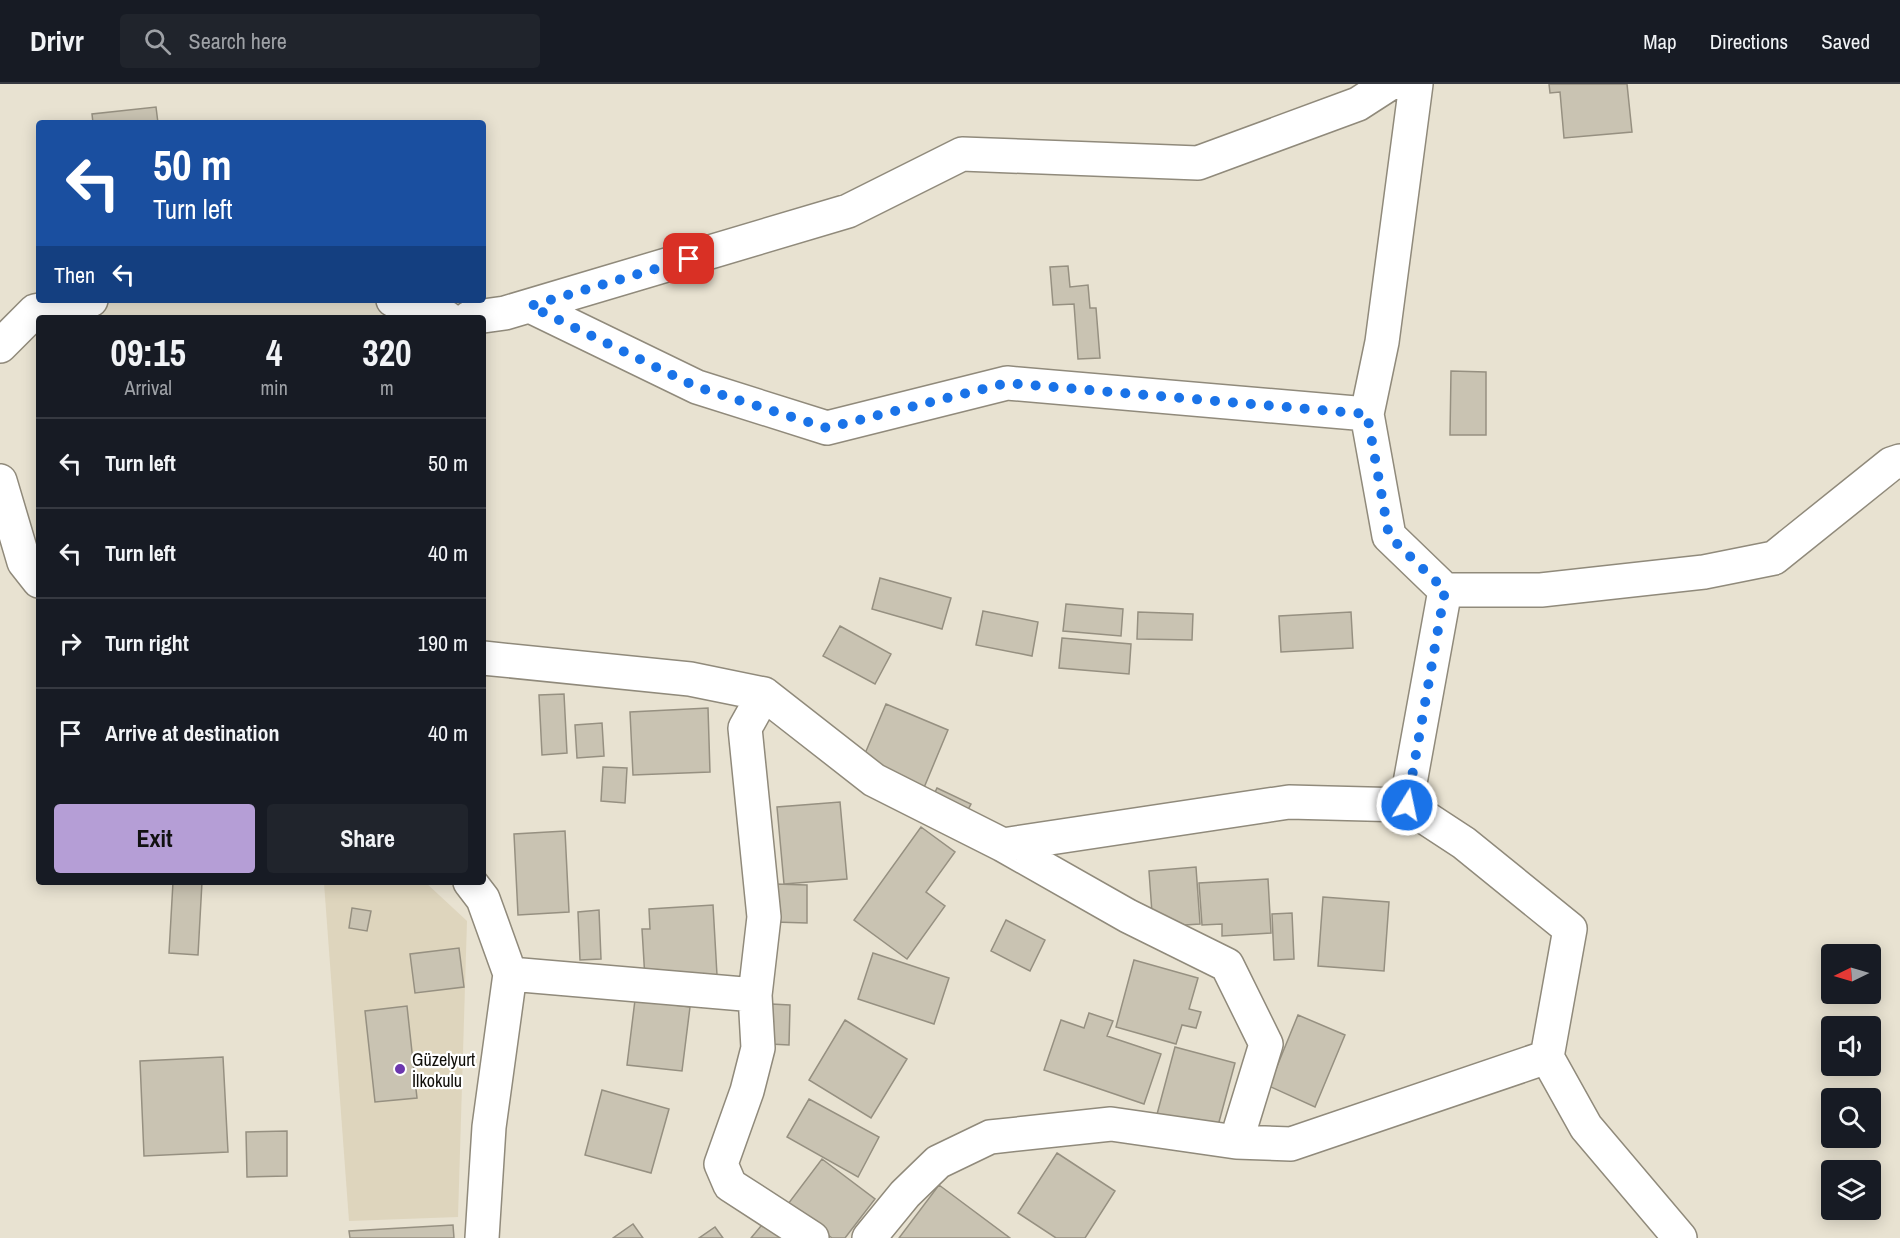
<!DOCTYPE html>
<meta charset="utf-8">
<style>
body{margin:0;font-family:"Archivo Narrow",sans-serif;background:#20242c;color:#f1f3f6;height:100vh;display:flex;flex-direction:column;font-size:22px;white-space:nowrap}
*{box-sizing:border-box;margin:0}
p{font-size:20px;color:#9ea1a6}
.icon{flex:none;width:33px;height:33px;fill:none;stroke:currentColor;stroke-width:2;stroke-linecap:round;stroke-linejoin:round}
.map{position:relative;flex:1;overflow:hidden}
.panel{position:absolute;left:36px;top:231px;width:450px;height:570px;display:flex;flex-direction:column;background:#171b24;border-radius:6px;box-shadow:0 3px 15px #0003}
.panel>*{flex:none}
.top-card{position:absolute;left:36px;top:36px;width:450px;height:183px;border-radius:6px;box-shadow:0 3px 15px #0003;background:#1a4fa0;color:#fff;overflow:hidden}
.needle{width:39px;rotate:265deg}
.tools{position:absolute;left:1821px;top:860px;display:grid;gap:12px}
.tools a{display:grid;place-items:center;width:60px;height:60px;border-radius:6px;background:#171b24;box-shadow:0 3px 15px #0003;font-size:30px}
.pin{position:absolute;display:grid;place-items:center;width:51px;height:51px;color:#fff;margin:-26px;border-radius:12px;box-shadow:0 3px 9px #0006}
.me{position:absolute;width:66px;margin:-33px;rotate:10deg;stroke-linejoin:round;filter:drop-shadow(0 0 4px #0008)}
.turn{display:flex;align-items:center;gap:21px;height:126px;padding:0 18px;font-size:27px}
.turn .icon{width:78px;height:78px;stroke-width:2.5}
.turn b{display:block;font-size:42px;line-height:51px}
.then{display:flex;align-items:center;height:57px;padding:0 18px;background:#0003;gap:12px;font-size:22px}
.eta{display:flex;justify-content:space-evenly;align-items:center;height:102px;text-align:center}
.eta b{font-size:36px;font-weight:700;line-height:42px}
.action{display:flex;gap:12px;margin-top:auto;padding:12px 18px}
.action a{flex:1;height:69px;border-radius:6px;background:#b59ed6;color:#111;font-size:24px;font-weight:700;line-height:69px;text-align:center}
.action a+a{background:#20242c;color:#f1f3f6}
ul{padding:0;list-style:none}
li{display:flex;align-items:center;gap:18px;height:90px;padding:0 18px;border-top:2px solid #363941}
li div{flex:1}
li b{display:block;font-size:22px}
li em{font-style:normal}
header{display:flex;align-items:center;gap:36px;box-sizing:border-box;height:84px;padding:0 30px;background:#171b24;border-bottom:2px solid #363941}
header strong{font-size:28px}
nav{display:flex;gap:33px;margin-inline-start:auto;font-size:21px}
.search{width:420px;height:54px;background:#20242c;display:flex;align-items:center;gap:15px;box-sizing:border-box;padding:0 21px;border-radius:6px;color:#9ea1a6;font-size:22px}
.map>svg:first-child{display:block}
.built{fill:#ded5bd}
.building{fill:#c9c3b2;stroke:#969081;stroke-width:1.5}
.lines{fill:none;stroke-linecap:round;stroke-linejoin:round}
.minor-casing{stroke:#908a7b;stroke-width:36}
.minor{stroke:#fff;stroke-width:33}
.route{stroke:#1a73e8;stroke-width:10;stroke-dasharray:0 18}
.poi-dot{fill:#6c37ae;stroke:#fff;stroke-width:2}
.labels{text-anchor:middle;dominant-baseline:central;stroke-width:4.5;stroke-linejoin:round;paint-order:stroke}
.poi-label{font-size:18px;fill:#0f0d08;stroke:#fff;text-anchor:start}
</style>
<header>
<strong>Drivr</strong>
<div class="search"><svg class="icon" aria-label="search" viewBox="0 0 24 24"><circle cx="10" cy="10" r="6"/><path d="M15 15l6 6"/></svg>Search here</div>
<nav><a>Map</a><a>Directions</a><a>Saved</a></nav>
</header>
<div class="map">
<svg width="1900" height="1154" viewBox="0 0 1900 1154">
<rect width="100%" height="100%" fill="#e8e2d1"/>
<path class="built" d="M425,798L467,837L458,1133L349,1137L324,799Z"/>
<path class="building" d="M1549,0H1627L1632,48L1564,54L1560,8L1550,9Z
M156,23L158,39H93L92,30Z
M1068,182L1070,203L1088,201L1090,224H1096L1100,274L1078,275L1074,220L1053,221L1050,183Z
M1451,287L1486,288V351H1450Z
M880,494L951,514L942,545L872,525Z
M1066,520L1123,525L1121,552L1063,547Z
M983,527L1038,538L1032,572L976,561Z
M1138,528L1193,530L1192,556L1137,555Z
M1351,528L1353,564L1281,568L1279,532Z
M840,542L891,570L875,600L823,572Z
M1062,554L1131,560L1129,590L1059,584Z
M564,610L567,669L542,671L539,611Z
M886,620L948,646L923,706L861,679Z
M708,624L710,688L633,691L630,628Z
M602,639L604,672L577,674L575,641Z
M603,683L627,684L625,719L601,717Z
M937,704L971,720L962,737L929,721Z
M840,718L847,795L784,800L777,723Z
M921,743L955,768L926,808L945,822L907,875L854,836Z
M565,747L569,828L518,831L514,750Z
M1196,783L1200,840L1153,843L1149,787Z
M1268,795L1271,849L1222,852V840L1202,841L1199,799Z
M173,798H202L198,871L169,869Z
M775,800L807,801V839L774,838Z
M1323,813L1389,818L1384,887L1318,882Z
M713,821L717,891L645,895L642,845H650L649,825Z
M352,824L371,827L367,847L349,844Z
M599,826L601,875L580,876L578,828Z
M1292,829L1294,875L1274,876L1272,830Z
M1006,836L1045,856L1030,887L991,867Z
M459,864L464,903L415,909L410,870Z
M873,869L949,894L934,940L858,915Z
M1134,876L1198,894L1189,925L1201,928L1196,944L1182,941L1176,960L1116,943Z
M635,916L690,923L682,987L627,981Z
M771,920L790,921L789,961L770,960Z
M407,922L417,1014L375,1018L365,927Z
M1089,929L1113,937L1107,952L1161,970L1144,1020L1044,986L1061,936L1084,944Z
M1298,931L1345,951L1315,1023L1269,1002Z
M845,936L907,975L871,1034L809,996Z
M1175,963L1235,979L1216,1049L1156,1034Z
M223,973L228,1068L144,1072L140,977Z
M602,1006L669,1025L651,1089L585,1071Z
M809,1015L879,1053L858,1093L787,1053Z
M287,1047V1092L247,1093L246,1048Z
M1057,1069L1115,1107L1085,1154H1056L1018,1129Z
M822,1075L875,1115L845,1154H832L788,1120Z
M939,1101L1010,1154H899Z
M771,1130L798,1154H751Z
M633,1140L643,1154H613Z
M453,1141L454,1154H350L349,1147Z
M715,1143L723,1154H699Z"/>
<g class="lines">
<defs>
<path id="minor" d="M1416,0L1382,258L1367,330L1389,452L1445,506H1541L1704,488L1774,474L1891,380L1900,377
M393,216L447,234
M530,222L697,303L827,344L1007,299L1367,330
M469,234L505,229L848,127L962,70L1198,79L1358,20L1389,0
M0,262L35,227L91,216
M0,397L24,478L39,497
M1445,506L1406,721L1464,759L1570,845L1547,973L1586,1043L1680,1154
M483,574L690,595L764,610L874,696L1003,761L1289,718L1406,721
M764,610L745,644L764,833L755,911L758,964L747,1007L721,1080L730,1101L812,1154
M1003,761L1128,832L1227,881L1266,960L1236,1058
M470,798L483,815L510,890L489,1043L482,1154
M510,890L755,911
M869,1154L905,1110L938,1078L990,1053L1111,1040L1236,1058L1291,1060L1547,973"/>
</defs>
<use href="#minor" class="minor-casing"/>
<use href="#minor" class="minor"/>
</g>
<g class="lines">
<path class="route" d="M689,175L530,222L697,303L827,344L1007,299L1367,330L1389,452L1445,506L1407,721"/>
</g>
<circle class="poi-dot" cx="400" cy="985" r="6"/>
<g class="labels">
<g class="poi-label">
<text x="412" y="975">Güzelyurt<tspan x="412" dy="21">İlkokulu</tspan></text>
</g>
</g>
</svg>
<div class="tools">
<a><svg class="needle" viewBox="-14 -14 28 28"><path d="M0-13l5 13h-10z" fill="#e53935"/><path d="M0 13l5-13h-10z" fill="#9ea1a6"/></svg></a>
<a><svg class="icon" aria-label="sound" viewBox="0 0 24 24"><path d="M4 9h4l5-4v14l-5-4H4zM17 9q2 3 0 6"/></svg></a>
<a><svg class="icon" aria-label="search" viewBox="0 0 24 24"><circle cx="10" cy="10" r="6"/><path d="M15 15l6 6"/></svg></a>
<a><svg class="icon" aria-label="layers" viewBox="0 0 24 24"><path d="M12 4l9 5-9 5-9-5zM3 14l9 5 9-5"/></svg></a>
</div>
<div class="pin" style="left:689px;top:175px;background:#d93025"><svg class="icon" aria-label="arrive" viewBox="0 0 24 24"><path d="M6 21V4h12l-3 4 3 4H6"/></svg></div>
<svg class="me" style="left:1407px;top:721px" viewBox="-20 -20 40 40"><circle r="17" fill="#1a73e8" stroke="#fff" stroke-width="3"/><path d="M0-11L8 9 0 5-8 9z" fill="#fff"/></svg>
<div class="top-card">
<div class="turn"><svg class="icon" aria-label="left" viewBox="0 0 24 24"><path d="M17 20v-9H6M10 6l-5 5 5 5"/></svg><div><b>50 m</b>Turn left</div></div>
<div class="then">Then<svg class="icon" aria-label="left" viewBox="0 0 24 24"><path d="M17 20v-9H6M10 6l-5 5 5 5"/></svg></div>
</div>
<section class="panel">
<div class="eta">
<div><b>09:15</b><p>Arrival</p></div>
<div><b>4</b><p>min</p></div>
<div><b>320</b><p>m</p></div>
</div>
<ul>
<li><svg class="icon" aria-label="left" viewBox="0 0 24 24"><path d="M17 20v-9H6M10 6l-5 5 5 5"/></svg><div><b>Turn left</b></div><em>50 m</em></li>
<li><svg class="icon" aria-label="left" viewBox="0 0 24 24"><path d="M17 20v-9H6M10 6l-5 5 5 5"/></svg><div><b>Turn left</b></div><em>40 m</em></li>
<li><svg class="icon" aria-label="right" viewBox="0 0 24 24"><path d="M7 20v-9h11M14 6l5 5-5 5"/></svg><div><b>Turn right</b></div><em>190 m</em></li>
<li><svg class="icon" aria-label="arrive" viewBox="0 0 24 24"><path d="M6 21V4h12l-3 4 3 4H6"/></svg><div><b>Arrive at destination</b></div><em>40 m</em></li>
</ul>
<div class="action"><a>Exit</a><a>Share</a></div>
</section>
</div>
